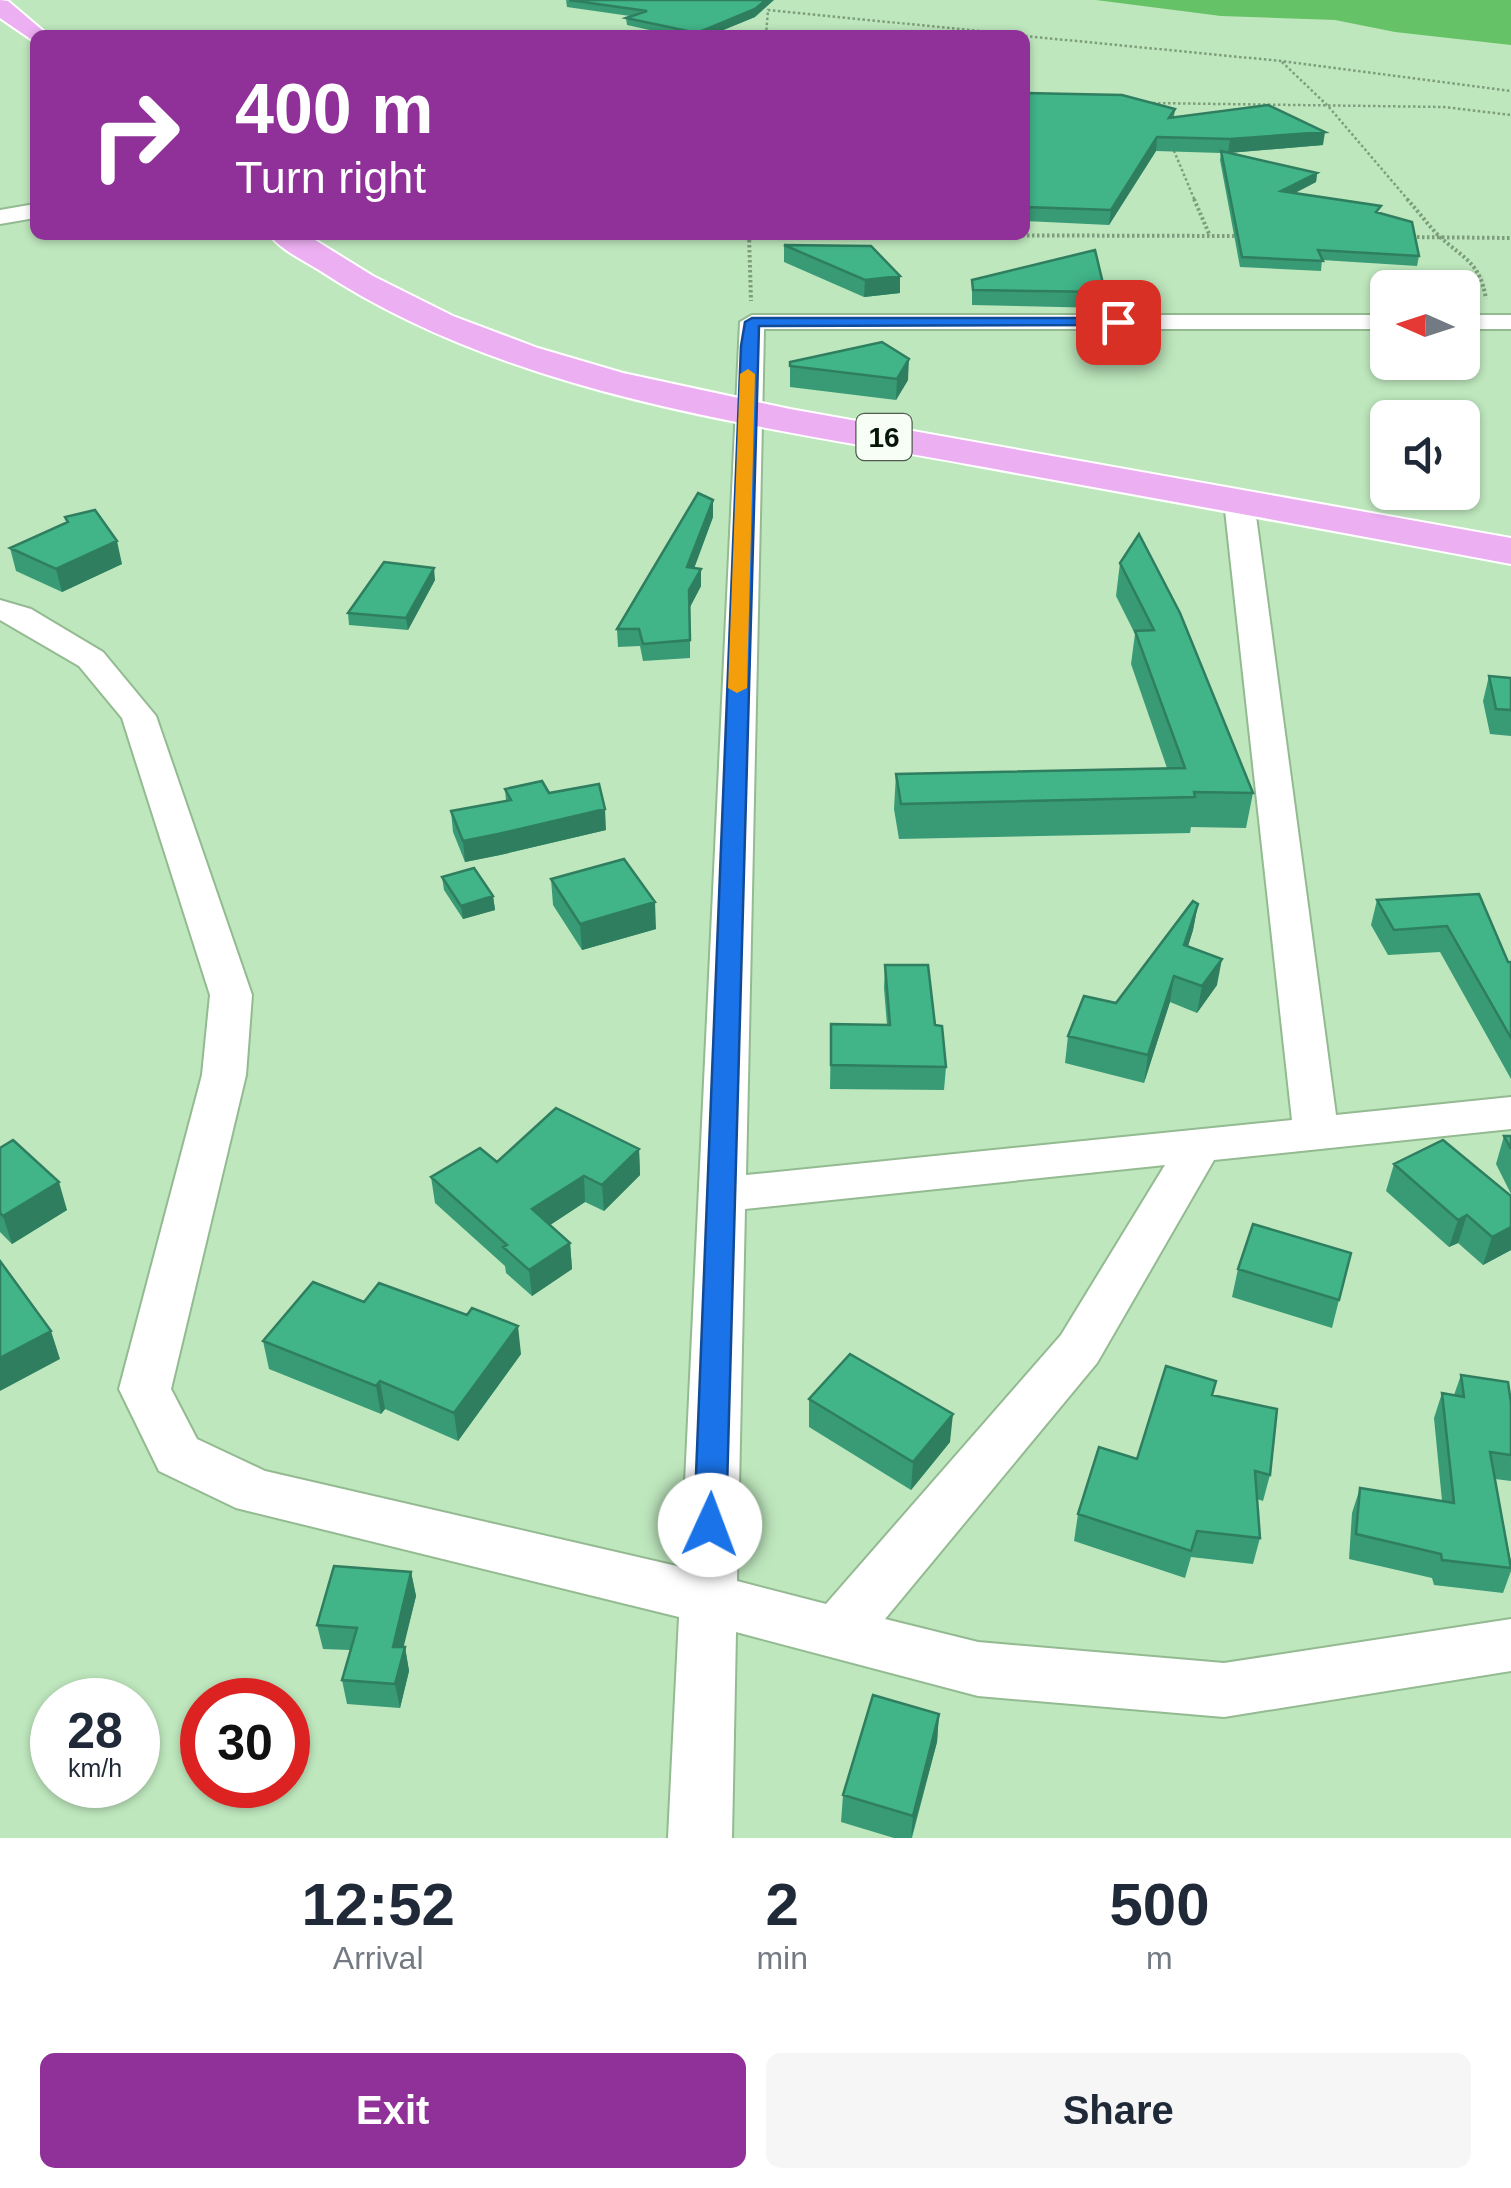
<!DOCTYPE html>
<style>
body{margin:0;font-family:Helvetica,sans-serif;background:#f6f6f7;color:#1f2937;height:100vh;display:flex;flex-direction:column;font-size:38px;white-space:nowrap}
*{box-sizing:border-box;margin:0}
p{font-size:32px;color:#747a83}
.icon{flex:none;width:55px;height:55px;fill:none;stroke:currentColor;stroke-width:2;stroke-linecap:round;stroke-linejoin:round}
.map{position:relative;height:1838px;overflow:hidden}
.drawer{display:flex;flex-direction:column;background:#fff;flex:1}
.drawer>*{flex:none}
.hud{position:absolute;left:30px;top:30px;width:1000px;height:210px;border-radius:15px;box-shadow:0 2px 8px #0004;background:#903199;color:#fff;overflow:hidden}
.needle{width:65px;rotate:273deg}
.tools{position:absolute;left:1370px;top:270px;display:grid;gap:20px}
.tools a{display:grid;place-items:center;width:110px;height:110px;border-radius:15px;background:#fff;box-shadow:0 2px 8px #0004;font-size:50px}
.speed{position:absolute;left:30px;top:1678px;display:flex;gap:20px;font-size:50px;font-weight:700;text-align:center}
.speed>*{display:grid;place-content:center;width:130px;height:130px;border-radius:50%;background:#fff;box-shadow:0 2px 8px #0004;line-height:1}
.speed small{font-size:25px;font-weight:400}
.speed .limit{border:15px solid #d22;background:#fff;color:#111}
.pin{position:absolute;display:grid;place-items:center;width:85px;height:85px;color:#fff;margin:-42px;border-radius:20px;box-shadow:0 5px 15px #0006}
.me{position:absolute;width:110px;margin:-55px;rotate:2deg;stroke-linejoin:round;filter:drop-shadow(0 0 8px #0008)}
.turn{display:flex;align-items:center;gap:35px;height:210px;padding:0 40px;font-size:45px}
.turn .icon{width:130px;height:130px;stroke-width:2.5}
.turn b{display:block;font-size:70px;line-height:85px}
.eta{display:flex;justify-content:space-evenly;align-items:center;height:170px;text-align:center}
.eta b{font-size:60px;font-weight:700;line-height:70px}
.action{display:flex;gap:20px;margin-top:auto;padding:20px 40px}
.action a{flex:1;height:115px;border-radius:15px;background:#903199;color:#fff;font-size:40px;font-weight:700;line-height:115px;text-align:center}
.action a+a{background:#f6f6f7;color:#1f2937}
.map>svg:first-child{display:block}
.water{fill:#66c267}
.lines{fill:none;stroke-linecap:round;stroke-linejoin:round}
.minor-casing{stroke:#93ba91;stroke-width:4}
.trunk-casing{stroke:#fff;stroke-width:4}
.path-far1{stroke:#7d9d7c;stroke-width:2.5;stroke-dasharray:2.5 2.5;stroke-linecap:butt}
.path{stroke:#7d9d7c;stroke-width:4;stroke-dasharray:2.5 2.5;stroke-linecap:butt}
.minor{fill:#fff;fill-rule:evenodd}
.trunk{fill:#ecaff2;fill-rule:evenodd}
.wall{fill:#389b75}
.shaded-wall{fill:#2e7e5f}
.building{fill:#41b488;stroke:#2e7e5f;stroke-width:2.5}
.route{fill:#1a73e8;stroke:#114b97;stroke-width:2.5}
.slow{fill:#f59e0b}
.labels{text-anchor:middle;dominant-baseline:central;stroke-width:9;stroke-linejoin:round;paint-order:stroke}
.shield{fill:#f6fef5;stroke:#4f5c4e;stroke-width:2.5}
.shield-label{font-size:28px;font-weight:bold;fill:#071607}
</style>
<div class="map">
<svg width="1511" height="1838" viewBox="0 0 1511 1838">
<rect width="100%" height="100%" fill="#bee7bd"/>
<path class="water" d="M1096,0H1511V45L1395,32L1335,20L1221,16Z"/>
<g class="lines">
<defs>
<path id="minor" d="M35,204V218L0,224V210Z
M752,315H1388V329H764L746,1175L1292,1120L1224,501L1229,495H1249L1254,501L1336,1115L1511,1097V1129L1214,1160L1097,1363L885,1619L978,1642L1224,1663L1511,1619V1671L1224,1717L978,1696L736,1632L732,1838H668L679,1617L236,1508L159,1471L119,1389L202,1075L210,995L122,718L79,666L0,620V600L31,609L103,652L156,716L252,995L246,1075L171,1389L197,1439L265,1471L681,1567L740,322ZM1165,1165L1061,1335L826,1604L737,1581L745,1209Z
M1462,315H1511V329H1462Z"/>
<path id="trunk" d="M0,0L8,1L48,35H35V42L0,18Z
M270,235H307L373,276L453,316L538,348L623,373L790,409L1511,538V564C1330,530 1149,497 967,464C749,424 509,395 319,270C303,260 281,250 270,235Z"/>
</defs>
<use href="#minor" class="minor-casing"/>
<use href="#trunk" class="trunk-casing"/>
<path class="path-far1" d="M766,35L768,10L1019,35
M1025,36L1281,61L1511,91
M1282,62L1328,106L1409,201
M1148,103L1444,107L1511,115
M1172,146L1195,201"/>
<path class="path" d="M1194,199L1210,236
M1407,199C1418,211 1428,225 1439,236C1464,259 1480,262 1486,299
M749,235L751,301
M862,235L1240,236
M1407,237L1511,238"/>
<use href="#minor" class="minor"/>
<use href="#trunk" class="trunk"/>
</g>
<path class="wall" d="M566,0L755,17L711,35H672L627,25L626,18L630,16L567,7Z
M1025,93L1175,109L1174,117L1323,145L1229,153L1317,173L1316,182L1294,193L1379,213L1419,256L1417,266L1322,260L1321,271L1240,267L1220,160L1221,153L1156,151L1109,225L1025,221Z
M784,245L900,276V293L864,297L784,262Z
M972,280L1105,292L1103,308L972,305Z
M790,362L908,380L896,400L790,387Z
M65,517L122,564L62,592L16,571L10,548L66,522Z
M713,517L694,568L701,569V586L690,607V658L643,661L640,646L618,647L617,629Z
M1120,563L1253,793L1246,828L1191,827L1190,833L899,839L894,809L896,774L1167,768L1131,664L1135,634L1116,596Z
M435,580L408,630L349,625L348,613Z
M1489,676L1511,678V736L1490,734L1483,701Z
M505,789L549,793L606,830L500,855L465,862L453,832L451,811L506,801Z
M442,877L493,896L495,910L463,919L444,890Z
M551,879L656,929L582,950L553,905Z
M1479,894L1508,962H1511V1079L1440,952L1388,955L1371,925L1377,900Z
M1198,904L1193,930L1188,946L1217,985L1197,1013L1170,1002L1144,1083L1065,1063L1068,1036L1116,1003Z
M885,965L935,1025L946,1067L944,1090L830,1089L831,1024L887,1025L884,988Z
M1504,1136H1511V1194L1496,1164Z
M0,1148L67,1210L12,1244L0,1232Z
M639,1149L640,1175L604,1211L585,1202L550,1225L570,1243L572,1269L532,1296L506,1273L505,1266L435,1203L431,1177L497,1162Z
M1394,1164L1511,1196V1250L1483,1265L1458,1243L1449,1247L1386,1191Z
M1238,1269L1339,1300L1332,1328L1232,1297Z
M364,1302L521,1354L458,1441L385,1409L381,1414L269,1369L263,1341Z
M1461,1375L1511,1403V1481L1495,1479L1511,1562V1571L1503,1593L1434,1585L1432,1578L1349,1559L1352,1513L1360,1488L1442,1501L1434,1418L1442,1393L1454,1395Z
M1212,1395L1270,1475L1263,1501L1257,1499L1260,1538L1253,1564L1191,1557L1185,1578L1074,1541L1078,1514L1137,1459Z
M809,1399L950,1442L911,1490L809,1427Z
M411,1572L416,1596L403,1647H405L409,1671L400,1708L347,1704L342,1680L350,1650L323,1649L317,1625Z
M939,1714L937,1742L912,1838H894L841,1822L843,1795Z"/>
<path class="shaded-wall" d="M766,0H774L755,17L711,35H697V33Z
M1325,132L1323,145L1228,153L1230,139Z
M1157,137L1156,151L1109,225L1111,210Z
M1317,173L1316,182L1280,201L1281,191Z
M900,276V293L864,297L865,280Z
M909,359L908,380L896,400L897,379Z
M713,500V517L688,585L687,567Z
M117,541L122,564L62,592L56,569Z
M434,568L435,580L408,630L406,618Z
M701,569V586L690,607V658L689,590Z
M605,809L606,830L500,855L465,862L463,841Z
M493,896L495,910L463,919L461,906Z
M655,902L656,929L582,950L580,924Z
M1198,904L1193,930L1180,972L1184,945Z
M1222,959L1217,985L1197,1013L1202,986Z
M1174,976L1170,1002L1144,1083L1148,1055Z
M639,1149L640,1175L604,1211L602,1185Z
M584,1176L585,1202L535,1235L532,1209Z
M59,1182L67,1210L12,1244L3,1216Z
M1467,1215L1458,1243L1449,1247L1458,1220Z
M1511,1227V1250L1483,1265L1492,1237Z
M570,1243L572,1269L532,1296L529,1270Z
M518,1326L521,1354L458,1441L454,1413Z
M51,1331L60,1359L0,1391V1358Z
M380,1381L385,1409L381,1414L376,1386Z
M953,1414L950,1442L911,1490L913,1462Z
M411,1572L416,1596L398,1670L393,1647Z
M405,1647L409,1671L400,1708L395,1684Z
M939,1714L937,1742L911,1838L913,1816Z"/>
<path class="building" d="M569,0H766L755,9L697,33L626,18L647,11Z
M1025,93L1122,95L1175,109L1169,118L1268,105L1325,132L1230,139L1157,137L1111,210L1025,207Z
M1221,151L1317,173L1281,191L1381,206L1376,212L1412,222L1419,256L1318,250L1323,261L1242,257Z
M784,245L871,246L900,276L865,280Z
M1095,250L1105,292L973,290L972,280Z
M882,342L909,359L897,379L790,366V362Z
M698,493L713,500L687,567L701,569L689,590L690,640L643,644L639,629H617Z
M95,510L117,541L56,569L10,548L68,522L65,517Z
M1139,534L1180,613L1253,793L1194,792L1195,797L901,804L896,774L1185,768L1135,631L1154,630L1120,563Z
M384,562L434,568L406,618L348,613Z
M1489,676L1511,678V710L1496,709Z
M542,781L549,793L599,784L605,809L498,834L463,841L451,811L511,800L505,789Z
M624,859L655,902L580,924L551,879Z
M474,868L493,896L461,906L442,877Z
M1479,894L1508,962H1511V1038L1447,926L1394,930L1377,900Z
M1193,901L1198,904L1184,945L1222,959L1202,986L1174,976L1148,1055L1068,1036L1084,996L1116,1003Z
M885,965H928L935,1025L942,1026L946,1067L831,1065V1024L890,1025Z
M556,1108L639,1149L602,1185L584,1176L532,1209L570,1243L529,1270L503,1247L507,1245L431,1177L480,1148L497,1162Z
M1504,1136H1511V1149Z
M13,1140L59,1182L3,1216L0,1213V1148Z
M1443,1140L1511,1196V1227L1492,1237L1467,1215L1458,1220L1394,1164Z
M1253,1224L1351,1253L1339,1300L1238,1269Z
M0,1261L51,1331L0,1358Z
M313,1282L364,1302L379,1283L467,1315L472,1308L518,1326L454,1413L380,1381L376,1386L263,1341Z
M850,1354L953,1414L913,1462L809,1399Z
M1166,1366L1216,1381L1212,1395L1277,1409L1270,1475L1255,1471L1260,1538L1197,1531L1191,1551L1078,1514L1099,1447L1137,1459Z
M1461,1375L1508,1382L1511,1403V1455L1490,1452L1511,1568L1442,1560L1441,1554L1356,1534L1360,1488L1454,1503L1442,1393L1464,1397Z
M334,1566L411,1572L393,1647H405L395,1684L342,1680L357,1628L317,1625Z
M873,1695L939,1714L913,1816L843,1795Z"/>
<path class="route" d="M1118,318L1123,319V325L759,326L726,1525L721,1535L710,1539L699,1535L694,1525L741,346L745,322L752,318Z"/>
<path class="slow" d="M748,369L755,374L747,688L737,693L728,688L740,374Z"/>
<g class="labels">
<rect class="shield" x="856.5" y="414" width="55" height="46" rx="8"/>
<g class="shield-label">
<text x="884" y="437">16</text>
</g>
</g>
</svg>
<div class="tools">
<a><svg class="needle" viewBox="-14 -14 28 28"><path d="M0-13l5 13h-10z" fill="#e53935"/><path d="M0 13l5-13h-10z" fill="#747a83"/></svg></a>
<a><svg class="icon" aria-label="sound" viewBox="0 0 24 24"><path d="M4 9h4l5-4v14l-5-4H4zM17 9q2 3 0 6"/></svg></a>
</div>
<div class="speed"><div>28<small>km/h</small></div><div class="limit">30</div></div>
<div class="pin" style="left:1118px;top:322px;background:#d93025"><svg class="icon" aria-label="arrive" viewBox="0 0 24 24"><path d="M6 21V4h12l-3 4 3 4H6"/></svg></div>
<svg class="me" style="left:710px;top:1525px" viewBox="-20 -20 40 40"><circle r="19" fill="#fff"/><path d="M0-13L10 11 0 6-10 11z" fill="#1a73e8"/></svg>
<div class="hud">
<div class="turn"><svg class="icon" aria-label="right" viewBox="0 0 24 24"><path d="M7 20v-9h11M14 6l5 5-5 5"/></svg><div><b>400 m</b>Turn right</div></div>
</div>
</div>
<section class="drawer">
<div class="eta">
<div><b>12:52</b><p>Arrival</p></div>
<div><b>2</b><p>min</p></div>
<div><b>500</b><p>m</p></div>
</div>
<div class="action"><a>Exit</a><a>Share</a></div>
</section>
